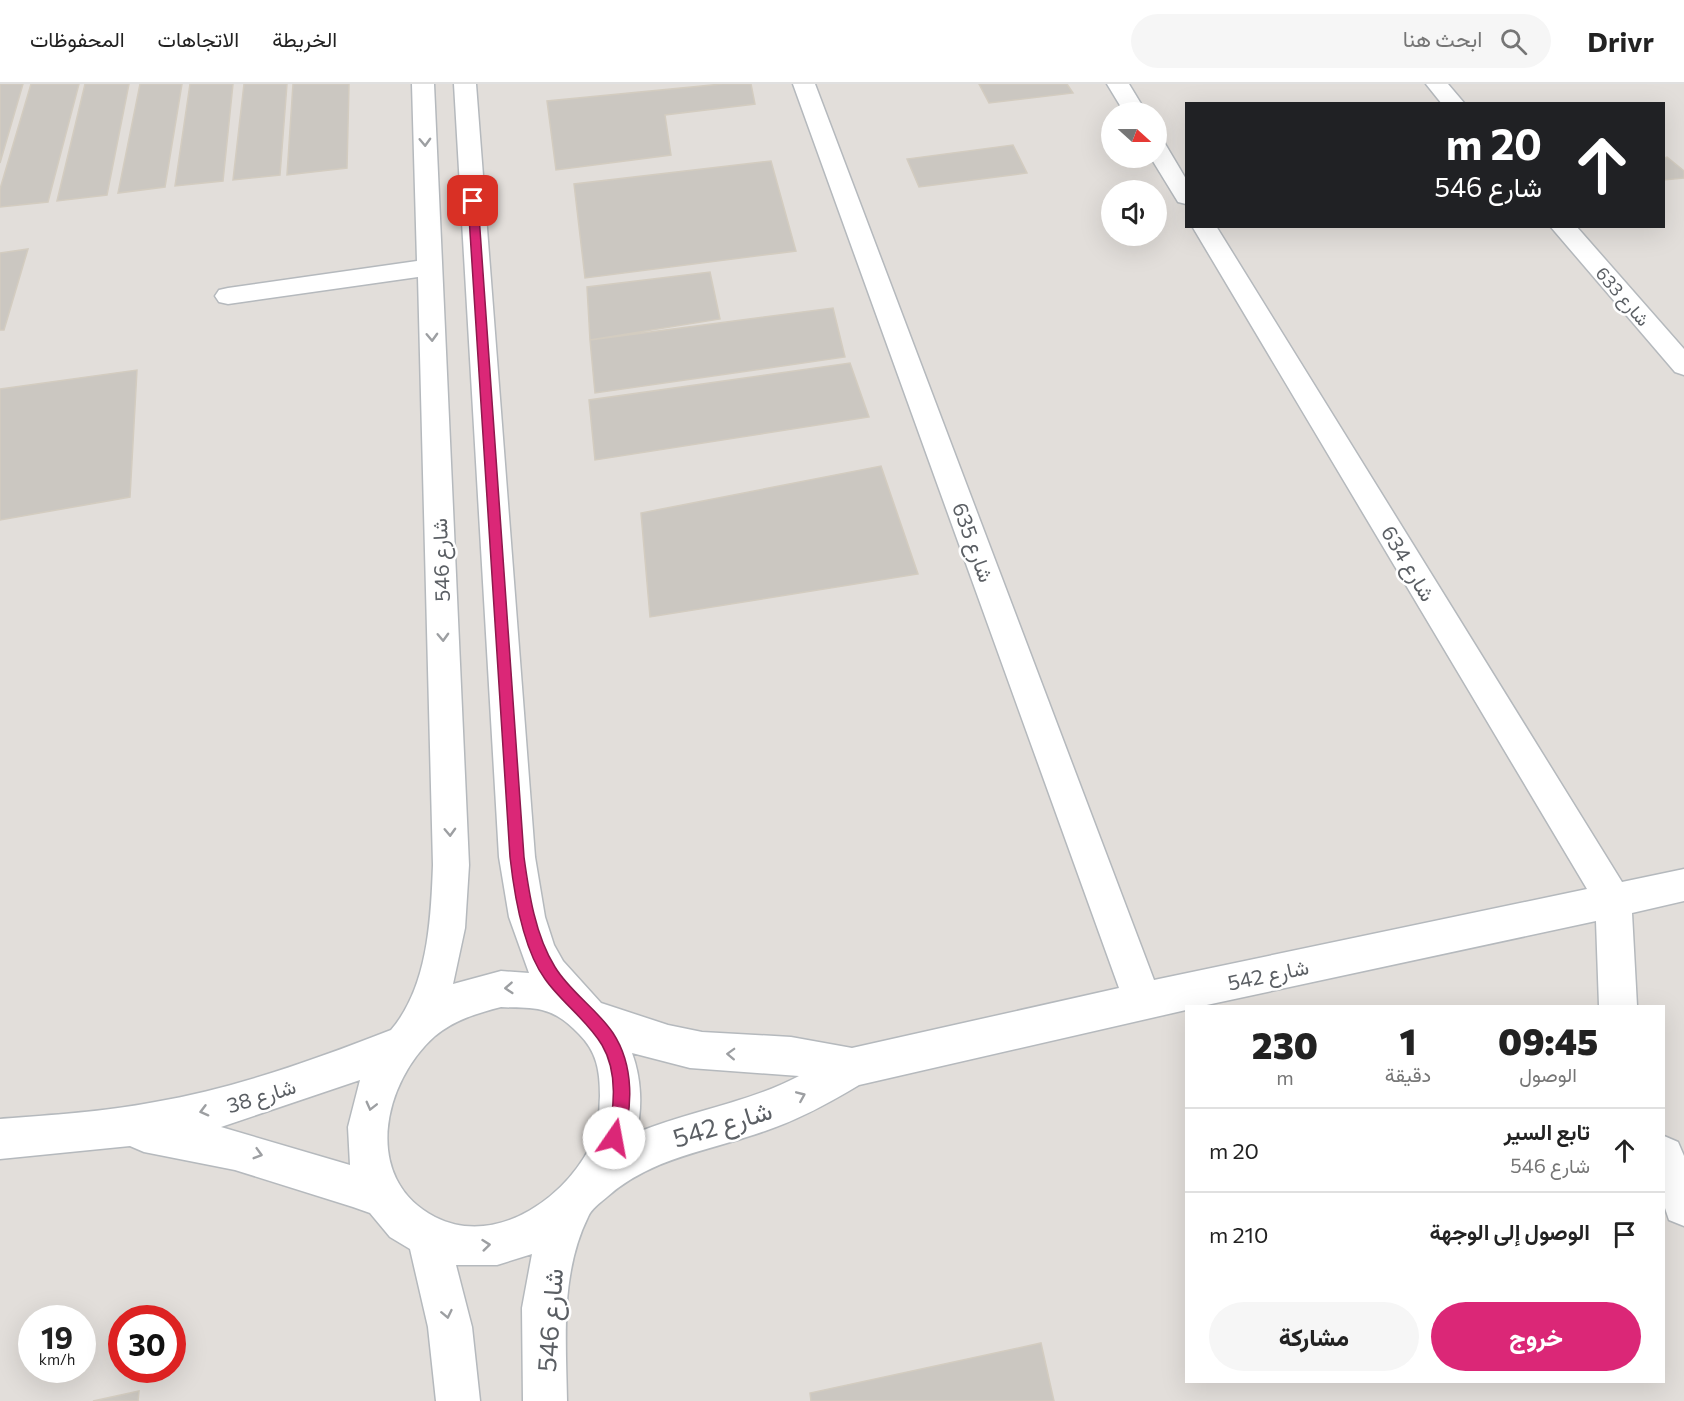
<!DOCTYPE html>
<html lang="ar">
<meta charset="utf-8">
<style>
body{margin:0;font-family:Commissioner,Vazirmatn,sans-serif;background:#f6f6f6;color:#222;direction:rtl;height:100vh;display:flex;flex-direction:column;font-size:22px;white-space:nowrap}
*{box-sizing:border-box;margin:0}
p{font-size:20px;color:#767676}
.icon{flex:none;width:33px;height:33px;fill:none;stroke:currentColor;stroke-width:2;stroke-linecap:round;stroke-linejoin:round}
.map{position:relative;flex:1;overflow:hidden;direction:ltr}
.side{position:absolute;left:1185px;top:921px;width:480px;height:378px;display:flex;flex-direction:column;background:#fff;border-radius:0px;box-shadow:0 6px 24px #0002;direction:rtl}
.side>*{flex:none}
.top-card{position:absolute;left:1185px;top:18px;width:480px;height:126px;border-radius:0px;box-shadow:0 6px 24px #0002;direction:rtl;background:#202124;color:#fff;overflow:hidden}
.needle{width:39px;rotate:111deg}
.buttons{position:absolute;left:1101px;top:18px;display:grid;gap:12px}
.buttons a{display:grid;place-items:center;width:66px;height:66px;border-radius:50%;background:#fff;box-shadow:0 6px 24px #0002;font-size:30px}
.speed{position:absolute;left:18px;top:1221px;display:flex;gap:12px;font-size:30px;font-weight:700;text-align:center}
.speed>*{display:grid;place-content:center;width:78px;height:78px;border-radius:50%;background:#fff;box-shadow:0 6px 24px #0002;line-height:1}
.speed small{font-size:15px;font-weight:400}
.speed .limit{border:9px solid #d22;background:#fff;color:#111}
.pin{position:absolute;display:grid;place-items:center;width:51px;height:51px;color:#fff;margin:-26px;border-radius:12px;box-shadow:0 3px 9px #0006}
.me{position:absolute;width:66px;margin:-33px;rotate:12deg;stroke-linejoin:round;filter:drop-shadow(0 0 4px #0008)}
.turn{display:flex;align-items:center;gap:21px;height:126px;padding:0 24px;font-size:27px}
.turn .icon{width:78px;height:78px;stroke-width:2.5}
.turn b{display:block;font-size:42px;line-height:51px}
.eta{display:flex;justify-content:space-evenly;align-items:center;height:102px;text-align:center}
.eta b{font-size:36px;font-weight:800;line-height:42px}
.primary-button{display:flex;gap:12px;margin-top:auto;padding:12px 24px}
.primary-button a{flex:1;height:69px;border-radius:36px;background:#db2777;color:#fff;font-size:24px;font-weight:800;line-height:69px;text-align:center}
.primary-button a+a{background:#f6f6f6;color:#222}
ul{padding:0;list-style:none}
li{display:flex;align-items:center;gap:18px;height:84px;padding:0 24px;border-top:2px solid #e0e0e0}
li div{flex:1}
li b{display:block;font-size:22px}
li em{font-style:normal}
header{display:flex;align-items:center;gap:36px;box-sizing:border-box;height:84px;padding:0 30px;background:#fff;border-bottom:2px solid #e0e0e0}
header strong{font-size:28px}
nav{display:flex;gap:33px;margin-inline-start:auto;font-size:21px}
.search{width:420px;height:54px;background:#f6f6f6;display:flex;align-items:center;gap:15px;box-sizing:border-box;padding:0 21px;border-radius:33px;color:#767676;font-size:22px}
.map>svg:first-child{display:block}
.industrial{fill:#e2deda;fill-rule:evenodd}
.building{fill:#cbc7c1;stroke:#d3ccc0;stroke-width:1.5}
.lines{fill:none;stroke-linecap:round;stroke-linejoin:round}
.minor-casing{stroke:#b5b9bd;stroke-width:3}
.minor{fill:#fff;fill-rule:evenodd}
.oneway{stroke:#9d9fa2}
.route{fill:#db2777;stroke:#8e194d;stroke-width:1.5}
.labels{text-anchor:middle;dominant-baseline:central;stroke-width:5;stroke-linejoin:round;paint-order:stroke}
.far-street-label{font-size:18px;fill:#5b5f64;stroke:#fff}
.street-label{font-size:21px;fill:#5b5f64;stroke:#fff}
.near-street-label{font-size:26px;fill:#5b5f64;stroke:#fff}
</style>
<header>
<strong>Drivr</strong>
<div class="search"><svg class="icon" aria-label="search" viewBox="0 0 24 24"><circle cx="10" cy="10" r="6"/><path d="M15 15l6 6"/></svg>ابحث هنا</div>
<nav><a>الخريطة</a><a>الاتجاهات</a><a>المحفوظات</a></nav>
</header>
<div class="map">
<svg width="1684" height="1317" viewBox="0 0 1684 1317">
<rect width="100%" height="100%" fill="#eeebe2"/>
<path class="industrial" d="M0,0H1684V1317H0ZM1186,20H1664V142H1186ZM1112,28H1156V74H1112ZM1112,106H1156V152H1112ZM1186,922H1664V1298H1186ZM32,1234H82V1286H32ZM122,1234H172V1286H122Z"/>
<path class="building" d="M0,0H23L0,79Z
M31,0H79L48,118L0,123V105Z
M85,0H129L107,111L57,117Z
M140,0H182L165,103L118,109Z
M190,0H233L223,97L175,102Z
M244,0H287L280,91L233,96Z
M293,0H349L347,84L287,91Z
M722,0H751L755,20L665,31L671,71L556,86L547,17Z
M979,0H1067L1073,9L989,19Z
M1013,61L1027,89L919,103L907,75Z
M1667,73L1684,87V94L1664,96V74Z
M771,77L796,167L585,194L574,100Z
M28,165L4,246H0V169Z
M710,188L720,235L590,256L587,203Z
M833,224L845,273L595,309L590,256Z
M850,279L869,333L595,376L589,316Z
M137,286L130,413L0,436V305Z
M881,382L918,490L650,533L641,429Z
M1041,1259L1054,1317H811L810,1309Z
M139,1307L138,1317H93Z"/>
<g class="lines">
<defs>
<path id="minor" d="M412,0H434L469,781L465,844L453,900L501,887L529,889L509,833L499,773L454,0H476L535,773L545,833L554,861L563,877L601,919L668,941L702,948L791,953L852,964L1119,904L793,0H815L1154,896L1587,805L1192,142H1216L1622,798L1684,785V817L1632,829L1637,922H1599L1596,837L1202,922H1186V926L859,1001C829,1019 798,1036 765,1047C710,1067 652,1073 607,1113C600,1119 591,1125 588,1133C560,1190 566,1256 567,1317H523L522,1224L532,1170L497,1181H456L472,1243L480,1317H436L428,1243L410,1165L390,1153L370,1129L353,1123L235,1086L144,1068L130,1062L0,1075V1035C52,1031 103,1028 155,1018C236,1004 314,976 391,946C428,903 431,835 433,781L418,193L228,220L219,218L215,212L219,206L228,204L417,177ZM501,923C514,924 529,923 542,926C558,930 568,939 579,950C597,968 600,987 600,1012C599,1026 600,1039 595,1052C572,1110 498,1165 435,1133C361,1095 383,998 435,952C454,936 478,929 501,923ZM632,969L690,984L799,992C748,1019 689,1027 636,1049C643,1024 641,993 632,969ZM360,996L348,1043L350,1081L221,1043Z
M1107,0H1129L1146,28H1124Z
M1426,0H1448L1465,20H1442Z
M1156,56L1164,58L1186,95V120L1178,118L1151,74H1156Z
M1550,142H1576L1684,265V291L1675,288Z
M1664,1052L1678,1058L1684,1072V1142L1669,1136L1664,1121Z"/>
</defs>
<use href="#minor" class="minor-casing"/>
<use href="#minor" class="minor"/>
</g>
<defs><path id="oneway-chevron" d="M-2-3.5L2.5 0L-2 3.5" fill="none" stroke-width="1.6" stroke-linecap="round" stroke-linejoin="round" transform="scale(1.5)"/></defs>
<g class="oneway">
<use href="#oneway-chevron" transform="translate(425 58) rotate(88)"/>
<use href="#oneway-chevron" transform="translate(432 253) rotate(88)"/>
<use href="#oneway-chevron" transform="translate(443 553) rotate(88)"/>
<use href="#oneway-chevron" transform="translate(450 748) rotate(88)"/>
<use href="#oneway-chevron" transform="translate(509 904) rotate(176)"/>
<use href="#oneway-chevron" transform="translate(731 970) rotate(-178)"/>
<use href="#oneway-chevron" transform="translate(801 1012) rotate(-23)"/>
<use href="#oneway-chevron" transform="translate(371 1022) rotate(104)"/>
<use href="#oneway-chevron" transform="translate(204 1027) rotate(165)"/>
<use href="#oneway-chevron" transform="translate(258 1070) rotate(16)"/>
<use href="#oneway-chevron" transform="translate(486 1161) rotate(-6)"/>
<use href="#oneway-chevron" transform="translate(447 1230) rotate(78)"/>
</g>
<path class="route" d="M473,114L478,117L524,773C529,809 535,851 555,883C570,908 597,925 613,949C634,981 634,1026 620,1060L614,1062L608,1060L606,1054C615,1026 618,988 602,961C587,936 561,918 545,895C523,865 514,809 510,773L468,117Z"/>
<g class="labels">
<g class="far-street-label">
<text transform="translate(1623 212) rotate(49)">شارع 633</text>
</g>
<g class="street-label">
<text transform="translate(974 458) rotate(70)">شارع 635</text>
<text transform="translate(440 476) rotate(-92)">شارع 546</text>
<text transform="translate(1409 479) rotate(59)">شارع 634</text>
<text transform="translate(1268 890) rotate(-12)">شارع 542</text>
<text transform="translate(261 1011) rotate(-17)">شارع 38</text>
</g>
<g class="near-street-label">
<text transform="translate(722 1039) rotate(-17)">شارع 542</text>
<text transform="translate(549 1236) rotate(-86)">شارع 546</text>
</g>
</g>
</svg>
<div class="buttons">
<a><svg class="needle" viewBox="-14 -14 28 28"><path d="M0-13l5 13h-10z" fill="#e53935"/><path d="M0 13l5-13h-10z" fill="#767676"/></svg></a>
<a><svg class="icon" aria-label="sound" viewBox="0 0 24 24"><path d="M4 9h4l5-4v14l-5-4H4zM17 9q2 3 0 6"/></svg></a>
</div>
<div class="speed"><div>19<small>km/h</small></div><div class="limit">30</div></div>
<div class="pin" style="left:473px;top:117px;background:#d93025"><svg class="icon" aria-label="arrive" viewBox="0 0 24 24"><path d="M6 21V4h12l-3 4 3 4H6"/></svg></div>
<svg class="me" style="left:614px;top:1054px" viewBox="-20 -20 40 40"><circle r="19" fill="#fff"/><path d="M0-13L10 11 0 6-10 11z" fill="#db2777"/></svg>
<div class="top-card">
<div class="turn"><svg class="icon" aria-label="ahead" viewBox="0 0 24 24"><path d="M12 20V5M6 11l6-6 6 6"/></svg><div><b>20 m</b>شارع 546</div></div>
</div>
<section class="side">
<div class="eta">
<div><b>09:45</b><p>الوصول</p></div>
<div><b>1</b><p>دقيقة</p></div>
<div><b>230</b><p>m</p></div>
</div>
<ul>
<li><svg class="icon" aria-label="ahead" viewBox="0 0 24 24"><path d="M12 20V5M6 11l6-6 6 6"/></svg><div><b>تابع السير</b><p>شارع 546</p></div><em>20 m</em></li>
<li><svg class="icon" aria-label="arrive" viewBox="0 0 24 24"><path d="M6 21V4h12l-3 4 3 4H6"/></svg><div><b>الوصول إلى الوجهة</b></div><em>210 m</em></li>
</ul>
<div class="primary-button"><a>خروج</a><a>مشاركة</a></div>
</section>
</div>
